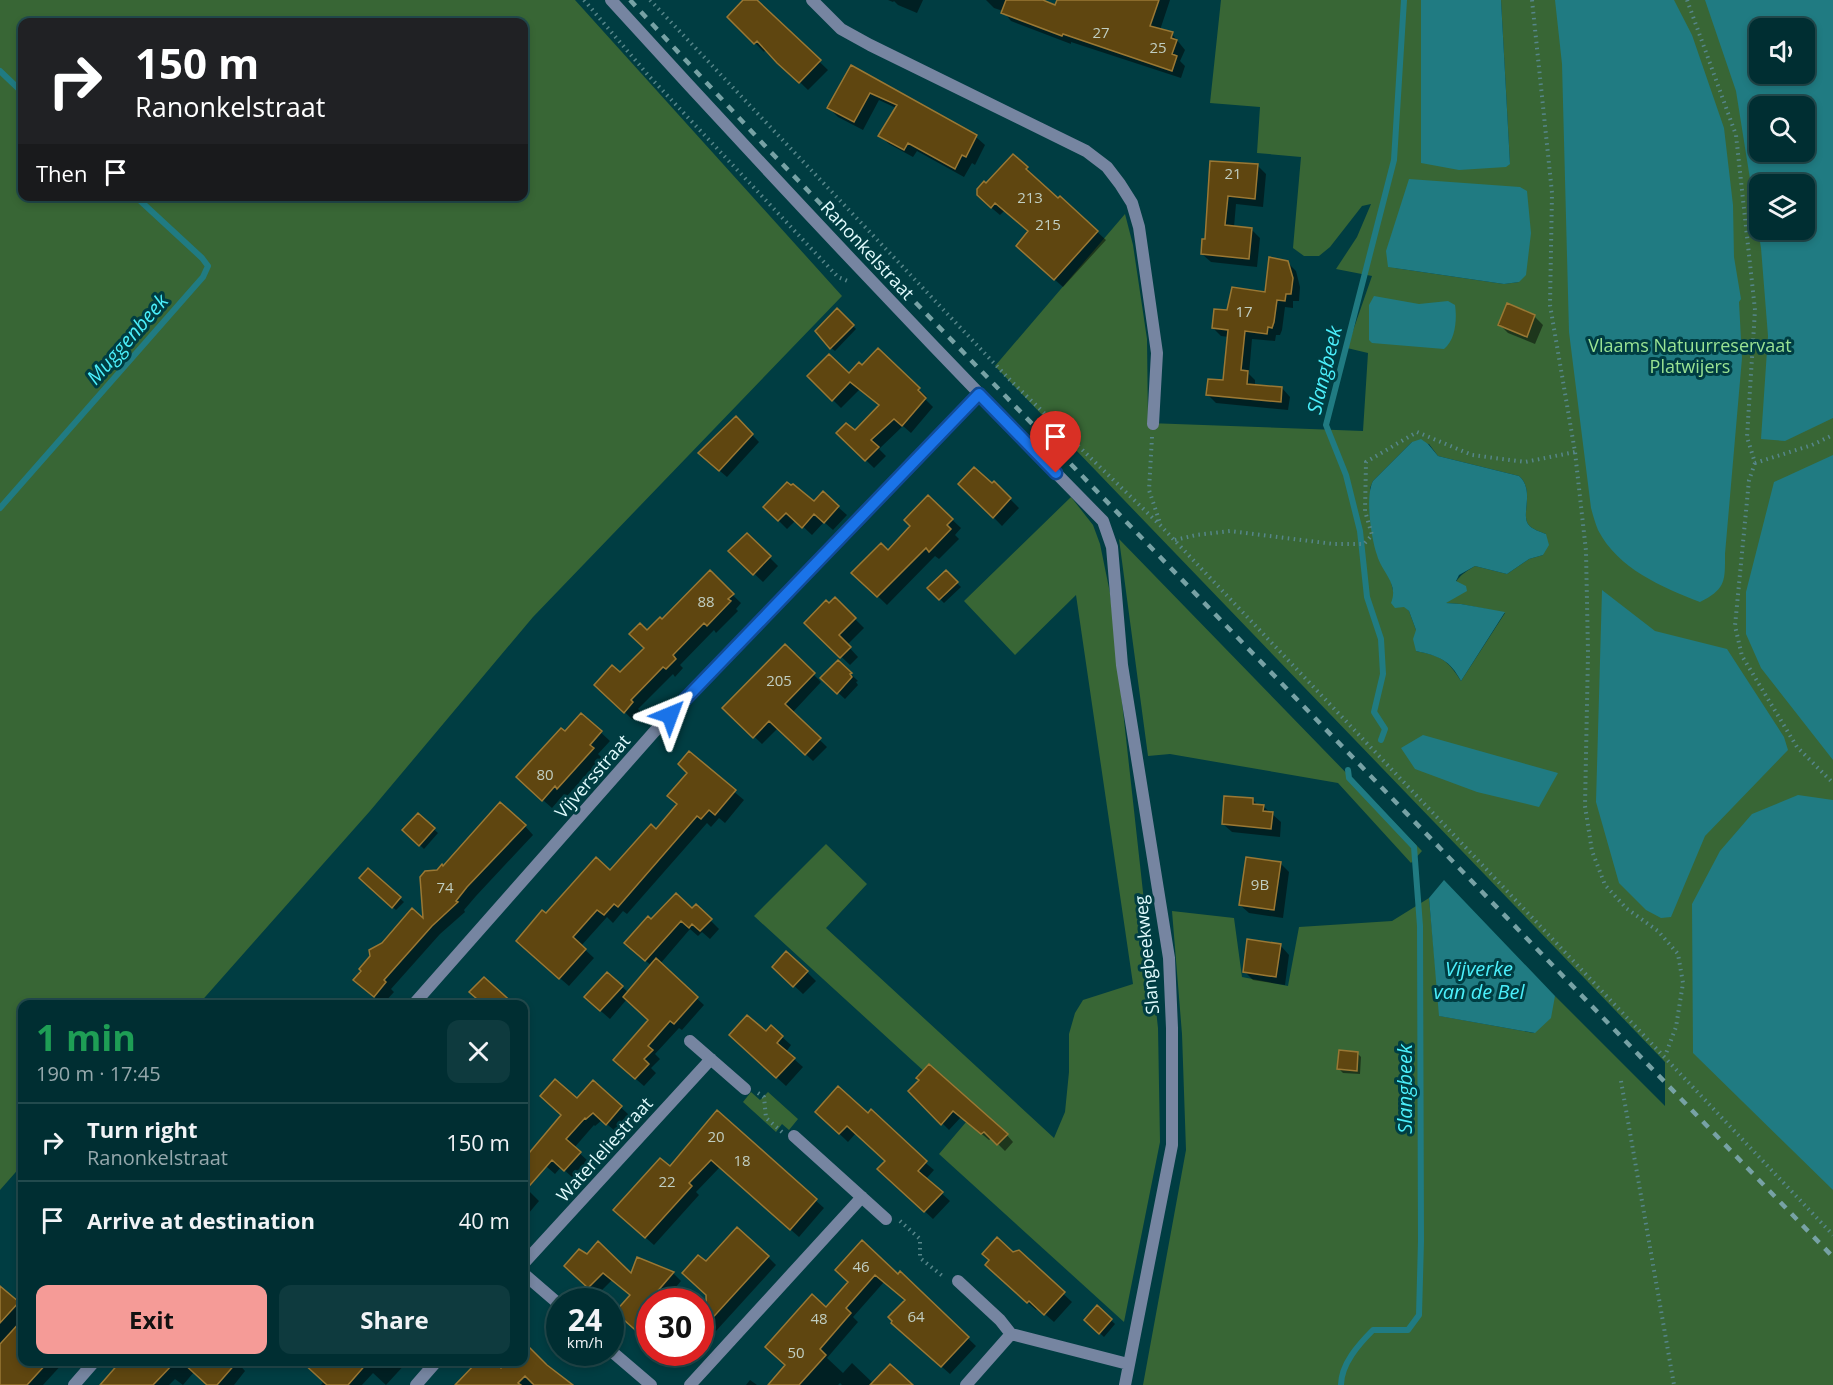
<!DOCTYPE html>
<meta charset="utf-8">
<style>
body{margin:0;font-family:"Open Sans",sans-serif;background:#0e3a3e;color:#f1f3f6;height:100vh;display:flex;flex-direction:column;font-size:22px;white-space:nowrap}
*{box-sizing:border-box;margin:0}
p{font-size:20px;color:#95a8ac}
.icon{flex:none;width:33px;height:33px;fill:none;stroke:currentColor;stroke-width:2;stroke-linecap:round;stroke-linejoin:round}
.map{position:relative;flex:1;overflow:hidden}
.drawer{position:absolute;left:18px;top:1000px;width:510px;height:366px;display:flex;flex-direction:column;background:#002e32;border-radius:12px;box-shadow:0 3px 9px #0003,0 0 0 2px #224a4d}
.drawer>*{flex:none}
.guide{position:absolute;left:18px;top:18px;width:510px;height:183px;border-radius:12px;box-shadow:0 3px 9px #0003,0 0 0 2px #224a4d;background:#202124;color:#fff;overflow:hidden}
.buttons{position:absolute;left:1749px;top:18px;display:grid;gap:12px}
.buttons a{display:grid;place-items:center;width:66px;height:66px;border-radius:12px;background:#002e32;box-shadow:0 3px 9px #0003,0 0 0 2px #224a4d;font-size:30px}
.speed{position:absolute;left:546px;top:1288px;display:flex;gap:12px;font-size:30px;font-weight:700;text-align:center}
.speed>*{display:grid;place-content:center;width:78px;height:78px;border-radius:50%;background:#002e32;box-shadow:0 3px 9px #0003,0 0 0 2px #224a4d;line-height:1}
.speed small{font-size:15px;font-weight:400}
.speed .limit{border:9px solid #d22;background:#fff;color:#111}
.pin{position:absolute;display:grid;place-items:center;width:51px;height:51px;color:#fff;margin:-62px -26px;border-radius:50% 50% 50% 0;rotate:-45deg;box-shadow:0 0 6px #0007}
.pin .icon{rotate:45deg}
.me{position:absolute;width:66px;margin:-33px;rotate:44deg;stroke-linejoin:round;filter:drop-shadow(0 0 4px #0008)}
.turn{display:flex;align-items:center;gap:21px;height:126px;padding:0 18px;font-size:27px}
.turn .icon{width:78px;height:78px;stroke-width:2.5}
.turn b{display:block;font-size:42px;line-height:51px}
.then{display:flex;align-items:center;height:57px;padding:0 18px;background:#0003;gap:12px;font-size:22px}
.round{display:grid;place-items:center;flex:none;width:63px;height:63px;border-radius:12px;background:#0e3a3e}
.headline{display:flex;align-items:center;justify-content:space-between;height:102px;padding:0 18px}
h1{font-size:36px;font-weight:700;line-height:45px;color:#1e9e55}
.button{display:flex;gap:12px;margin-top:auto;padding:12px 18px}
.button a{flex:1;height:69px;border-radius:12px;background:#f59b97;color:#111;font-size:24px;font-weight:700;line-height:69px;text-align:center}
.button a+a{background:#0e3a3e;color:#f1f3f6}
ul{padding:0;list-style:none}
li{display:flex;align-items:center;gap:18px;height:78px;padding:0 18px;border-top:2px solid #224a4d}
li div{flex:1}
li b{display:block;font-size:22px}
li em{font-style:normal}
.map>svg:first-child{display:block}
.green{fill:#386635;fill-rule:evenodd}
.water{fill:#207b82;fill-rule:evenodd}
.shadow{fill:#0007}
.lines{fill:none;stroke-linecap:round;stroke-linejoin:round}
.stream{stroke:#207b82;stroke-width:6}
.building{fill:#5f4610;stroke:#9a7834;stroke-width:1.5}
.path{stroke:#56868a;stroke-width:4;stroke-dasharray:1.5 4.5;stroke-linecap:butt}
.street{stroke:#7685a1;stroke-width:12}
.rail{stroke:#77a2a5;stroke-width:4.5;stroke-dasharray:8 8;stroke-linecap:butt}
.route-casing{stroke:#114b97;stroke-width:15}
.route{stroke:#1a73e8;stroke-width:10}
.labels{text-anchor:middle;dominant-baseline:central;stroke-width:6;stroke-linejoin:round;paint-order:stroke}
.number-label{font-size:15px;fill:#c0cec2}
.street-label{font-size:18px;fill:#e0fbfd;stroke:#003d42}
.park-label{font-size:18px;fill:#99e393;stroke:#003d42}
.water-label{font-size:20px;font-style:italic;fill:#4beffb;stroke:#003d42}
</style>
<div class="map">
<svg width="1833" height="1385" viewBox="0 0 1833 1385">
<rect width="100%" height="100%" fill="#003d42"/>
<path class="green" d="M0,0H575L842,296L533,617L370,811L198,1005H22V1165L0,1190ZM524,22V196H22V22Z
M1221,0H1421V163L1510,164L1501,0H1833V1385H1143L1186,1150L1182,1034L1172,911L1234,918L1242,977L1288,986L1299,927L1392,921L1429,898L1440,1016L1534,1033L1555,996L1665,1106V1062L995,366L1125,214L1133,245L1147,339L1148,423L1363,431L1368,353L1347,348L1372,276L1336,269L1357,237L1371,204L1362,206L1330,247L1319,256H1304L1293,248L1301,157L1257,153L1260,107L1210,103ZM1760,28H1804V74H1760ZM1760,106H1804V152H1760ZM1760,184H1804V230H1760ZM1388,267L1519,282L1504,284ZM1412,442L1429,444L1438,456L1519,476C1535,490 1521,514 1528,524C1531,529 1541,532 1546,534L1543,555L1529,559L1507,574L1475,566C1454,578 1456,583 1445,603L1461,604L1505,613L1461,681C1447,659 1441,656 1416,651V630L1409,611L1394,595L1370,488L1373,481Z
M1071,497L1093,525L1100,544L1110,593L1158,1028L1160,1142L1124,1322L939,1154L972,1115L754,916L826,844L867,884L826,928L1054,1138L1065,1112L1069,1072V1034L1075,1013L1083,1000L1133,984L1076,595L1015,655L964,601Z
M1119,539L1422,851L1411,863L1338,783L1170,754L1148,756Z
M751,1092L760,1100L768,1092L798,1119L789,1130L782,1124L776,1132L743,1102Z"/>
<path class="water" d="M1421,0H1501L1510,164L1506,167L1459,170L1421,163Z
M1555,0H1674L1692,35L1724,128L1733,205L1734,257L1741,299L1739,302L1742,358L1725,554C1725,581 1726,589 1700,602C1662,587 1618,569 1598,530C1595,523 1593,515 1591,508L1569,332L1562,64Z
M1705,0H1833V418L1785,441L1761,439L1768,336L1761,248L1736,91ZM1760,28H1804V74H1760ZM1760,106H1804V152H1760ZM1760,184H1804V230H1760Z
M1409,179L1520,187L1527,191L1531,233L1526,275L1519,282L1504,284L1388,267L1386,251Z
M1374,296L1419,304L1448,301L1455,305C1457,318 1456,340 1444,349L1372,343L1369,340V305Z
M1421,439L1428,444L1438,456L1519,476C1535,490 1521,514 1528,524C1531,529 1541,532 1546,534L1549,545L1543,555L1529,559L1507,574L1475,566L1459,575L1456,581L1466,586L1467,591L1446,603L1461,604L1505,612L1461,681C1450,660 1439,656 1416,651L1413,639L1416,630L1409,611L1404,607L1395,608L1391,603C1399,583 1382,573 1377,555C1371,538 1365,496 1373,481L1412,442Z
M1833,455V760L1761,668L1746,634V592L1774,482Z
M1602,590L1655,631L1727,649L1784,737L1788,750L1705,836L1671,917L1661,918L1646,910L1619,883L1596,802Z
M1423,735L1558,773L1539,807L1477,792L1415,769L1401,748Z
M1798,795L1833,800V1190L1693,1053L1692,904L1720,851L1752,814Z
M1444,880L1555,996L1551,1018L1535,1033L1439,1016L1429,898Z"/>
<path class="shadow" d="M745,0H755L828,70L808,90L766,49L764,52L729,17Z
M888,0H923L917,13L898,5L894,1L893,2Z
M986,0H1038L1055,6L1058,0H1170L1160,30L1172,34L1185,50L1180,61L1185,66L1181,78L1071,42V44L1011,21L1003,11L994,8Z
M851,67L976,137L985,145L975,165L972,163L964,177L917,151L913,157L889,144L880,136L896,108L879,100L863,130L838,117L829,108Z
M1211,162L1257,165L1266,174L1263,207L1236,204L1234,227L1251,229L1260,238L1257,267L1211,262L1202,254L1206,240Z
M1027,168L1035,177L1034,178L1058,200L1060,198L1106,240L1063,287L1027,255L1029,232L1005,210L1000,215L987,204V185Z
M1287,262L1296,271L1300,287L1299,301H1293V308L1285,307L1282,330L1280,335H1276L1275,341L1252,339L1249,374L1255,380V386L1282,388L1290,397L1288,410L1216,403L1208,395L1224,382L1229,337L1221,336L1213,328L1228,312L1266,293Z
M837,310L856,329L835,351L831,348Z
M1534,316L1543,325L1535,344L1508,333L1500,325Z
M878,350L927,397L925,399L933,407L911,433L903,426L879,449L886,456L874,468L838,433H855L880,406L860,389L841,408L809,376L849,375L862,367Z
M736,418L759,442L727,477L707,460Z
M994,483L1019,508L1002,526L961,484L992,485Z
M928,497L961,528L955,535L959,539L939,559L935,556L887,605L862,581L912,526Z
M814,503L838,507L847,515L833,530L824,522L812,535L796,520L787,529L765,507Z
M747,535L778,566L763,582L730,551Z
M946,572L961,587L944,603L929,588Z
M710,573L741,603L736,609L738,611L716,633L714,630L680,665L683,668L675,677L673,674L638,709L641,712L633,720L596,685L620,674L646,648L647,632L662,621Z
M835,599L864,628L847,645L858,657L850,665L806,623Z
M785,646L821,682L792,713L827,747L813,761L778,728L762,744L724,708Z
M838,662L858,681L856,682L858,685L845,699L822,678Z
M582,715L610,741L598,754L602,758L567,796L564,794L552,808L527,786L565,733Z
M689,754L744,800L725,823L719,818L711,827L707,823L627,914L623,911L613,923L607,917L581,946L594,958L569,986L526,949L546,916L610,872L656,831L678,805L669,796L689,774Z
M1253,800L1259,806H1263L1281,822L1280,837L1232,832L1223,824Z
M418,815L438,833L424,849L404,830Z
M525,826L533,835L476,896L464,910L465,912L440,934L391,989L394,992L383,1004L364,988L425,921L437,872Z
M1281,864L1289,872L1283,918L1249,913L1240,905Z
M368,870L404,902L396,910L364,882Z
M696,906L719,929L710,939L702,932L698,936L690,929L660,964L704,1005L682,1030L679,1028L655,1054L660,1059L651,1068L656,1073L644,1086L622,1067L650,1020L627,999L610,1019L595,1006L622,987L629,993L652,966L635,952L652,921L692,910Z
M1281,946L1289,955L1285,985L1253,980L1244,971Z
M774,967L807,972L816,981L803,994Z
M766,1033L782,1037L791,1045L786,1052L803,1067L786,1086L740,1044Z
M1357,1053L1361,1057L1360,1074L1343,1073L1339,1069Z
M594,1082L629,1115L615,1131L602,1120L595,1126L594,1125L574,1148L588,1161L573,1178L561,1167L555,1174L539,1160L577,1100Z
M910,1091L1007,1135L1013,1142L1005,1151L992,1138L989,1140L961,1117L949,1130Z
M717,1112L824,1208L799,1237L720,1167L696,1192L699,1195L654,1245L623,1218L670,1168Z
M869,1115L934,1170L926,1179L950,1201L933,1219L888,1177L887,1161L856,1133L848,1142L825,1120Z
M524,1186L539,1201L528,1214L524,1210Z
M579,1251L632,1275L673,1273L681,1281L664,1301L665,1302H650L631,1296L612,1280L597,1295L574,1274Z
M1018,1252L1072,1302L1054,1322L1038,1308L1036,1310L995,1273L991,1261Z
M768,1257L776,1265L716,1331L708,1324L706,1263Z
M837,1270L898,1276L900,1273L976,1346L950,1374L901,1331L906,1300L884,1282L853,1317L858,1322L827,1358L843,1373L852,1363L873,1383L910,1385H842L840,1383L838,1385H771L826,1309L850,1282Z
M4,1291L22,1307V1362H64L43,1385H0V1296Z
M1098,1308L1115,1324L1104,1337L1086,1320Z
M525,1345L571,1385H458L479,1362H491L501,1370L509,1362H524V1347Z
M662,1353H683L674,1364Z
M122,1362H237L245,1371L234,1385H208L194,1372L183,1385L175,1379L169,1385H101Z
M305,1362H407L386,1385L373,1373L362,1385H321L324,1381Z
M750,1380L757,1385H746Z"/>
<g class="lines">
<path class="stream" d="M0,71L22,92
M0,508L203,277L208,266L202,258L135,196
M1381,740L1385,729L1374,712L1383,674L1381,639L1367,597L1360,531L1346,475L1326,425L1394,160L1404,0
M1341,1385C1341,1364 1359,1344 1373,1330H1408L1419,1315L1421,1241L1420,926L1414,847L1349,778L1348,770"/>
</g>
<path class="building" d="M743,0H757L821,60L799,83L777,63L757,41L754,44L727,17Z
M1006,0H1043L1055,5L1057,0H1159L1150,26L1173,32L1171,38L1177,40L1172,54L1177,56L1172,71L1063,34L1062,36L1001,13Z
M851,65L977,135L966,157L962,155L955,169L908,143L904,150L878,136L897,105L870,93L854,122L827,108Z
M1013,154L1028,167L1026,169L1058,198L1060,196L1098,231L1054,280L1016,246L1028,231L995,203L991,208L977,195V189L984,181L986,183Z
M1210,161L1258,164L1255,199L1228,196L1225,225L1252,228L1249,259L1201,254L1202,239H1205Z
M1269,257L1288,261L1293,278L1291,294H1286L1285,301L1277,300L1274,322L1272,328L1268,327L1267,334L1245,331L1241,370L1248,371L1247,384L1282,387L1281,402L1206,395L1208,379L1223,380L1228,330L1212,328L1214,309L1227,310L1232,287L1265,292Z
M1507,303L1535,315L1527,337L1498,325Z
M837,308L854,325L830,349L815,331Z
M878,348L920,388L918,390L926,398L902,426L894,419L871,440L879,447L865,461L836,433L846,423L855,430L879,405L850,382L832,401L807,376L829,354L849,373L859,362L862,365Z
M736,416L753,434L719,471L698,453Z
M974,467L992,483L994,481L1011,498L993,518L958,484Z
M787,482L791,485L793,484L814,501L823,491L839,506L824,523L814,514L802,528L786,513L778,521L763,507Z
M928,495L953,519L947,525L951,529L929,552L926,548L877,597L851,573L881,543L888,550L910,526L904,520Z
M747,533L771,556L753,575L728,551Z
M710,570L734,594L728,599L731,601L707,626L704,623L673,655L676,659L666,669L663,667L631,700L633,702L624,713L594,685L612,665L620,672L644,648L629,634L640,623L647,630L660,617L662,619Z
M946,570L958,582L939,600L927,588Z
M835,597L856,618L839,635L851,647L840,658L804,623L826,600L829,603Z
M785,644L815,673L785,704L821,738L805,755L769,721L753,738L722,708Z
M838,660L852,673L850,674L852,677L837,694L820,678Z
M581,713L602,731L590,745L594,748L557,789L555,786L542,801L516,777L561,728L565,731Z
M689,751L736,790L715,815L709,810L701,819L697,816L618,907L614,904L604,915L597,910L573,937L586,949L559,979L516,941L542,910L546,913L596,857L610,870L651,824L656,829L677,804L667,796L687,773L678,764Z
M1224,796L1253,798V804L1264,805L1263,811L1273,812L1271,829L1222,824Z
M500,802L526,825L467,887L456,901L458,902L432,926L384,980L386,982L374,997L353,980L361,971L359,969L370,956L369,950L382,943L412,908L423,918L420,877L425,871L437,870L442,864L443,866Z
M418,813L435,828L419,846L402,830Z
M1246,857L1281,862L1274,910L1239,905Z
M368,868L401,897L392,908L359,878Z
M676,893L692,908L696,904L712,919L700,931L692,924L689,928L681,921L645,961L624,943L648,916L651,919Z
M1247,939L1281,944L1276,977L1243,972Z
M786,951L808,971L793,987L772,967Z
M656,958L698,997L674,1024L670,1021L648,1046L653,1050L644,1059L649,1064L635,1079L613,1060L648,1020L623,997Z
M607,972L623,986L600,1011L584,997Z
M484,977L515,1005H484L469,992Z
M747,1015L766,1031L771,1025L783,1036L777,1043L795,1058L776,1078L729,1035Z
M1339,1050L1358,1052L1357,1071L1337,1069Z
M929,1064L1008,1134L997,1145L984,1132L981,1134L953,1111L941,1125L908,1091L919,1080L916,1078Z
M555,1079L577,1098L593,1080L622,1106L606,1125L593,1113L586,1119L585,1118L566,1139L581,1152L564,1171L552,1160L524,1192V1159L561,1115L540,1096Z
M838,1086L868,1113L871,1109L927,1161L918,1171L943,1192L924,1212L877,1169L885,1161L847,1126L839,1134L815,1112Z
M717,1110L817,1199L790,1230L711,1160L689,1183L692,1186L645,1238L613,1210L660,1158L670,1166Z
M737,1227L769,1256L707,1324L706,1295L682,1273L698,1255L706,1261Z
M997,1237L1013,1252L1019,1250L1065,1292L1044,1315L1029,1301L1027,1303L985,1265L989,1260L982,1254Z
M862,1240L898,1274L900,1271L969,1337L941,1367L891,1323L892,1321L888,1317L905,1300L875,1275L846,1308L851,1313L820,1349L826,1355L799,1385H768L785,1365L765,1347L812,1294L826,1307L848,1282L835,1270Z
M598,1241L631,1273L637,1257L674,1272L656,1293L661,1297L657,1302H650V1343L615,1312L630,1295L603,1273L588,1288L564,1266L579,1249L587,1254Z
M0,1286L19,1302L0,1323Z
M1097,1305L1112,1319L1099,1334L1084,1320Z
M22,1320V1362H48L27,1385H0V1344Z
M524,1342L547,1365L573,1385H534L525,1376L518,1383L521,1385H455L477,1362H494L501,1368L507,1362H524Z
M120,1362H175L153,1385H100Z
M182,1362H237L217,1385H207Z
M302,1362H368L348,1385H327Z
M890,1364L899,1372L913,1385H870Z"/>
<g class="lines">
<path class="path" d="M584,0L648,75L838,277L850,282
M650,0L1010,380L1160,525L1833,1235
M1532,0L1552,193L1550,305L1575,452L1586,551L1588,653L1585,806L1592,851L1605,885L1626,908L1658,931L1678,954L1683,983L1676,1027L1665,1056
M1687,0L1736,135L1755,310L1747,437L1755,463L1812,445L1833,435
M1152,437L1149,490L1160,523
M1755,463L1749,480L1735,626L1742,656L1797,747L1833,783
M1175,540L1196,535L1230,531L1334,544H1364L1372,535L1365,511L1366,462L1417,432L1472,455L1525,462L1575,452
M1621,1081L1674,1385
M758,1093L764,1097L766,1118L782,1132
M900,1221L920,1239V1258L945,1278"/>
<path class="street" d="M611,0C772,177 935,350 1103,521L1112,547L1122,665L1169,958L1172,1028V1145L1125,1385
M812,0L841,29L870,45L1086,151L1107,167L1120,184L1132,203L1139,227L1157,353L1153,424
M413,1005L654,732L979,394
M690,1041L745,1089
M794,1136L886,1219
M524,1263L711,1059
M524,1274L560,1305
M958,1281L1000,1320L1011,1334L1128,1364
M610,1350L651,1385
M74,1385L94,1362
M416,1385L436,1362
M690,1385L862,1197
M966,1385L1011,1334"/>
<path class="rail" d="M630,0L766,147L1833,1257"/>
</g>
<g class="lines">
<defs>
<path id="route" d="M670,715L979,394L1056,473"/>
</defs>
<use href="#route" class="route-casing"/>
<use href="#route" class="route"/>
</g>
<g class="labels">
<g class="number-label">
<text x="1101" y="32">27</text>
<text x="1158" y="47">25</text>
<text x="1233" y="173">21</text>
<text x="1030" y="197">213</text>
<text x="1048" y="224">215</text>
<text x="1244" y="311">17</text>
<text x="706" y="601">88</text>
<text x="779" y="680">205</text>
<text x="545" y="774">80</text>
<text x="1260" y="884">9B</text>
<text x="445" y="887">74</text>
<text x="716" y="1136">20</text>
<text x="742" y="1160">18</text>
<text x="667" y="1181">22</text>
<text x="861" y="1266">46</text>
<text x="916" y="1316">64</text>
<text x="819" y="1318">48</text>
<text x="796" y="1352">50</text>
</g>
<g class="street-label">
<text transform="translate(868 250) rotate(47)">Ranonkelstraat</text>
<text transform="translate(592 776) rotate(-49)">Vijversstraat</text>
<text transform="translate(1146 955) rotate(-96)">Slangbeekweg</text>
<text transform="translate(604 1149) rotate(-48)">Waterleliestraat</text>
</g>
<g class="park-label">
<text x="1690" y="345">Vlaams Natuurreservaat<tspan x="1690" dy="21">Platwijers</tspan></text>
</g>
<g class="water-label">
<text transform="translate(127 339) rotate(-49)">Muggenbeek</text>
<text transform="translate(1324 370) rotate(-76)">Slangbeek</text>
<text x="1479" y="968">Vijverke<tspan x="1479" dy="23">van de Bel</tspan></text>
<text transform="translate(1404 1089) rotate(-90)">Slangbeek</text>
</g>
</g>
</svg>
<div class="buttons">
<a><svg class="icon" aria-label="sound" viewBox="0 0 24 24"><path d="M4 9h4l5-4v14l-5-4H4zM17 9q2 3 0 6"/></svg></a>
<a><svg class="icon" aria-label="search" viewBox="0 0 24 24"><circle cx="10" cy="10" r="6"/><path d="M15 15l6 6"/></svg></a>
<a><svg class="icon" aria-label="layers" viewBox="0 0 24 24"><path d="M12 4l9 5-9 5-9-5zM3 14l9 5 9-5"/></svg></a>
</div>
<div class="speed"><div>24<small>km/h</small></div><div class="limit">30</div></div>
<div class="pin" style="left:1056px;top:473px;background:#d93025"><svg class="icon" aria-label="arrive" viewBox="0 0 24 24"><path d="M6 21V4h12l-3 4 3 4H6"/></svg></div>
<svg class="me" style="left:670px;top:715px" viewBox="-20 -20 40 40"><path d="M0-17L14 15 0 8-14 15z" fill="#1a73e8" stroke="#fff" stroke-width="4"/></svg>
<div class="guide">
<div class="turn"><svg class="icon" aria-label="right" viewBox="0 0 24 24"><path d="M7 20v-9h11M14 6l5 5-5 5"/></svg><div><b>150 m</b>Ranonkelstraat</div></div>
<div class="then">Then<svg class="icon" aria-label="arrive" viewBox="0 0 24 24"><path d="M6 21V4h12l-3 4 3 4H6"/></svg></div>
</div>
<section class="drawer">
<div class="headline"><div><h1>1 min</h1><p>190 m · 17:45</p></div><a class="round"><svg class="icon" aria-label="close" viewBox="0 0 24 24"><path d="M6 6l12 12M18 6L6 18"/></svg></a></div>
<ul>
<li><svg class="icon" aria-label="right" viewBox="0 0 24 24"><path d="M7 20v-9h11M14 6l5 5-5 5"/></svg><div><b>Turn right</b><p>Ranonkelstraat</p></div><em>150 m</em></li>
<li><svg class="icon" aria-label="arrive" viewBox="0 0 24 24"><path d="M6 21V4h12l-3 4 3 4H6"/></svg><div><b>Arrive at destination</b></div><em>40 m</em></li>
</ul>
<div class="button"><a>Exit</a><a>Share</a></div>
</section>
</div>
